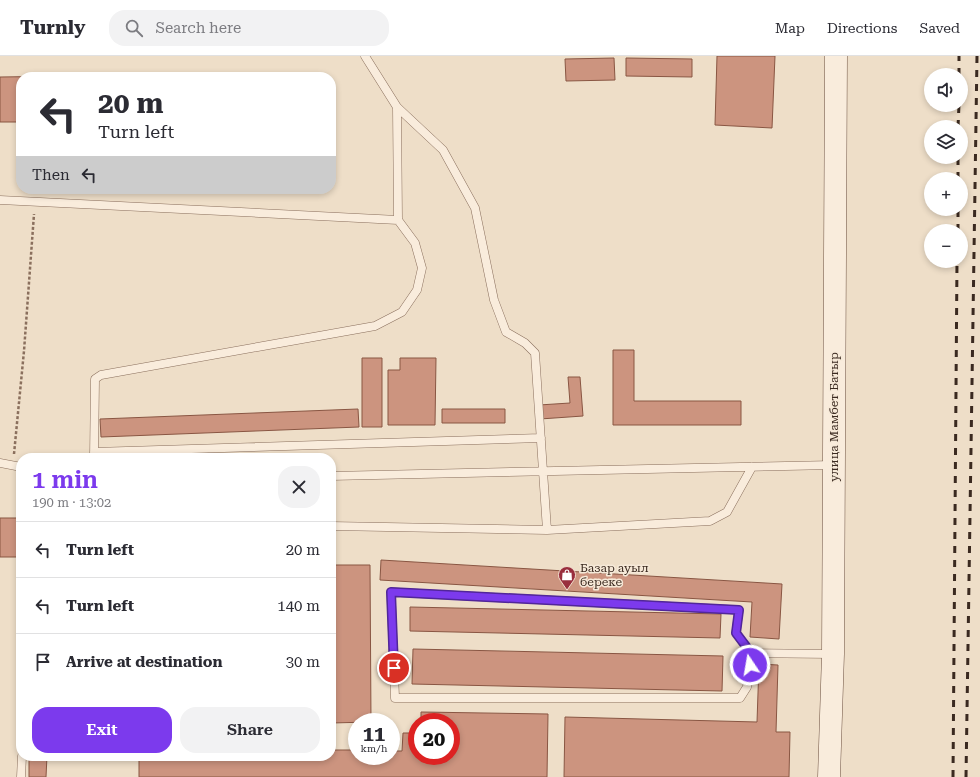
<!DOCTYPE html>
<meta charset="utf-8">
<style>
body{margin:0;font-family:"Roboto Serif",serif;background:#f2f2f3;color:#2b2b33;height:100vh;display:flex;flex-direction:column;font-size:15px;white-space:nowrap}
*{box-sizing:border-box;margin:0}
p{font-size:13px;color:#7c7c81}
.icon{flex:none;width:22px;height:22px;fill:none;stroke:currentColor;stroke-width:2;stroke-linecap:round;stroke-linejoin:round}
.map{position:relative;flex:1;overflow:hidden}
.side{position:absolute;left:16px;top:397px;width:320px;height:308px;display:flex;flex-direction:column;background:#fff;border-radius:16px;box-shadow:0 2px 6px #0003}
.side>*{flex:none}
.hud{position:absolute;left:16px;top:16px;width:320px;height:122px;border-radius:16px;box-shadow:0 2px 6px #0003;background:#fff;color:#2b2b33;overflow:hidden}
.fabs{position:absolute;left:924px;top:12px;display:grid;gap:8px}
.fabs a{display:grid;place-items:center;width:44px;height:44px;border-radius:50%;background:#fff;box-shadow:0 2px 6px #0003;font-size:20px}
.speed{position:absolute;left:348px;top:657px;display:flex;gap:8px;font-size:20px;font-weight:700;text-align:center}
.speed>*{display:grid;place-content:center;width:52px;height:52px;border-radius:50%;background:#fff;box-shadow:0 2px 6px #0003;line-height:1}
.speed small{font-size:10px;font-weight:400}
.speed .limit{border:6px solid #d22;background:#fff;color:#111}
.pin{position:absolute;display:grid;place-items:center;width:34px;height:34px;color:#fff;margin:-17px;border:2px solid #fff;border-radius:50%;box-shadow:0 1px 4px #0007}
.me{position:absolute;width:44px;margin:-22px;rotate:348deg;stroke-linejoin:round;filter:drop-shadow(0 0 3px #0008)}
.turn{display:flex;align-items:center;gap:14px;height:84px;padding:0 16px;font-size:18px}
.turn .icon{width:52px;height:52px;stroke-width:2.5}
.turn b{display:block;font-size:28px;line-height:34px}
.then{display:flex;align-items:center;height:38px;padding:0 16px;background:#0003;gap:8px;font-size:15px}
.round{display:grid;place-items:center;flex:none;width:42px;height:42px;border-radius:16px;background:#f2f2f3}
.head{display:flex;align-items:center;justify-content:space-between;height:68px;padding:0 16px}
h1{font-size:24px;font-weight:600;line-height:30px;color:#7c3aed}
.button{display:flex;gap:8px;margin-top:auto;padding:8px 16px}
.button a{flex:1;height:46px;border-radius:16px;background:#7c3aed;color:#fff;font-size:16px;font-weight:600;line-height:46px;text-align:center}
.button a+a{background:#f2f2f3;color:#2b2b33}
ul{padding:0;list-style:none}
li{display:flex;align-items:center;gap:12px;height:56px;padding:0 16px;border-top:1px solid #e1e1e2}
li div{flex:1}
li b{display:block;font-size:15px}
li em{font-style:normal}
header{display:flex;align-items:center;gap:24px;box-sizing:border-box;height:56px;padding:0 20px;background:#fff;border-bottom:1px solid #e1e1e2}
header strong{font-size:19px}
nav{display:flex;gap:22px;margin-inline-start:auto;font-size:14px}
.search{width:280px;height:36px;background:#f2f2f3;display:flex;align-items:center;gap:10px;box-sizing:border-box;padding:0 14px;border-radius:16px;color:#7c7c81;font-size:15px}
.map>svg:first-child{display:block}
.building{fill:#cc947f;stroke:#895643}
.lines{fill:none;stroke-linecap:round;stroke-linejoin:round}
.lane-casing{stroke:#8a6f5d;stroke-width:9}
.secondary-casing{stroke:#6c5040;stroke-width:23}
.path{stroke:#8a6f5d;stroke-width:2.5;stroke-dasharray:3 2;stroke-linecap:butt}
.lane{stroke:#f9ecdc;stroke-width:8}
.secondary{stroke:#f9ecdc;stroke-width:22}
.rail{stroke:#3b2a20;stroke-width:3;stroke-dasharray:7 7;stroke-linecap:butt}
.route-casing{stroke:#51269a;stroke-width:10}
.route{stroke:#7c3aed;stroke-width:7}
.labels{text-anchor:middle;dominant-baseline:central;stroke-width:3;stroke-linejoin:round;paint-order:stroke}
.street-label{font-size:12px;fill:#3b2a20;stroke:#f6e9d8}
.poi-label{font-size:12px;fill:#3b2a20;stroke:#f6e9d8;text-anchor:start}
</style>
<header>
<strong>Turnly</strong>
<div class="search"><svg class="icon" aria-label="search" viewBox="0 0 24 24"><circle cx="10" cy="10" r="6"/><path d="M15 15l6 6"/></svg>Search here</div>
<nav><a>Map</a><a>Directions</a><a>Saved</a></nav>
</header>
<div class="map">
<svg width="980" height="721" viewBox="0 0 980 721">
<rect width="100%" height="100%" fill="#eedec8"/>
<path class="building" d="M717,0H775L772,72L715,69Z
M614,2L615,24L566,25L565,3Z
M626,2L692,3V21L626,20Z
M293,17V21H21V66H0V21Z
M613,294H634V345H741V369H613Z
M362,302H382V371H362Z
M400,302H436L435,369H388V314H400Z
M568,321H580L583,360L540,363L539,349L570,347Z
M358,353L359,371L101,381L100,363Z
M442,353H505V367H442Z
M0,462H21V501H0Z
M381,504L782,528L779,583L750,581L752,546L380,524Z
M331,509H370L371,666L331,667Z
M410,551L721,558L720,582L410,575Z
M413,593L723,600L722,635L412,628Z
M759,608L778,609L776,676H790L789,721H564L565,661L757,666Z
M421,656L548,658L547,721H139V700H331V694H357V700H391V695H402L403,677H417V700H451V666H421Z
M29,700H47L46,721H29Z"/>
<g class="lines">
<defs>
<path id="lane" d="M365,0L397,51L443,94L475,152L494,244L506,276L525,287L535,297L547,474
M0,144L398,164L397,51
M94,396L541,382
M94,402L95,323L101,319L375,270L402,256L417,234L422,212L415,187L398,164
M0,407L21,411
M331,420L833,409
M331,470L547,474L710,465L727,456L752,411
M751,597L747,631L740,642H395L391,536L739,554L736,577L751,597L832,598
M21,721L22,700"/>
<path id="secondary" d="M829,721L833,598L836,0"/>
</defs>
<use href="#lane" class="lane-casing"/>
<use href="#secondary" class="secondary-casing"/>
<path class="path" d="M14,398L24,295L34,158"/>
<use href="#lane" class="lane"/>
<use href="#secondary" class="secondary"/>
<path class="rail" d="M959,19V0
M958,71L959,49
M958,123V101
M958,175V153
M953,721L957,205
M966,721L977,0"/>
</g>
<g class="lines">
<defs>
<path id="route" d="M394,612L391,536L739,554L736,577L751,597L750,609"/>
</defs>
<use href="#route" class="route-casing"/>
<use href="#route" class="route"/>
</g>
<defs>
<symbol id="shop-pin" viewBox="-11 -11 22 30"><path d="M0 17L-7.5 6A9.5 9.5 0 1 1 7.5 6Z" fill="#992e3d" stroke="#f6e9d8"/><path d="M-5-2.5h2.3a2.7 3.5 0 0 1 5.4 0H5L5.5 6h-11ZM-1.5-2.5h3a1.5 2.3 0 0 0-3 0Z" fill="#fff"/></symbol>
</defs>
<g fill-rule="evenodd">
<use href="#shop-pin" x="557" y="509" width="20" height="27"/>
</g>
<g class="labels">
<g class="street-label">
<text transform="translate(834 361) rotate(-90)">улица Мамбет Батыр</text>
</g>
<g class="poi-label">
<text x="580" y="512">Базар ауыл<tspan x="580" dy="14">береке</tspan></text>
</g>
</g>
</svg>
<div class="fabs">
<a><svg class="icon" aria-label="sound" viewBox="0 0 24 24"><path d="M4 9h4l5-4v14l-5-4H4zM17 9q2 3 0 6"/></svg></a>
<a><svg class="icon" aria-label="layers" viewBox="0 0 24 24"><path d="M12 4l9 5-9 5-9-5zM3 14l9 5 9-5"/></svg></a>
<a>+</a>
<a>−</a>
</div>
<div class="speed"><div>11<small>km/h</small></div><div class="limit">20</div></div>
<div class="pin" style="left:394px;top:612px;background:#d93025"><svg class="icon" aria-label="arrive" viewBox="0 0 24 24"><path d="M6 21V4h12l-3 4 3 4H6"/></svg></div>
<svg class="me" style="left:750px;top:609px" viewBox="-20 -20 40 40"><circle r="17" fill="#7c3aed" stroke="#fff" stroke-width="3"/><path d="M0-11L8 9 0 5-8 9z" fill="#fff"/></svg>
<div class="hud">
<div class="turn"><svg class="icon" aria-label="left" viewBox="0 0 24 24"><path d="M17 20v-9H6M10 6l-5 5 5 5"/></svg><div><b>20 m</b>Turn left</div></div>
<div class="then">Then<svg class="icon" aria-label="left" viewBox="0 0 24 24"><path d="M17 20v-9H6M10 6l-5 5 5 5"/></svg></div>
</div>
<section class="side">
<div class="head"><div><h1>1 min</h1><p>190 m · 13:02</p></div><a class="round"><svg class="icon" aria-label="close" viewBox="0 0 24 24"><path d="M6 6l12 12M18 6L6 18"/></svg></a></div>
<ul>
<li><svg class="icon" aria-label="left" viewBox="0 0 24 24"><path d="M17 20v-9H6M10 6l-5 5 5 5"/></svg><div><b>Turn left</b></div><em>20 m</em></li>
<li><svg class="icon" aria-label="left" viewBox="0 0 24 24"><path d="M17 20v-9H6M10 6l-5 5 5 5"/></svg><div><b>Turn left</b></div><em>140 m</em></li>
<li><svg class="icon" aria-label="arrive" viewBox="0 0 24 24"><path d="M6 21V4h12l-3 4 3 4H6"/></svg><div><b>Arrive at destination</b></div><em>30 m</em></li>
</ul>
<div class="button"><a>Exit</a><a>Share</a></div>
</section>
</div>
